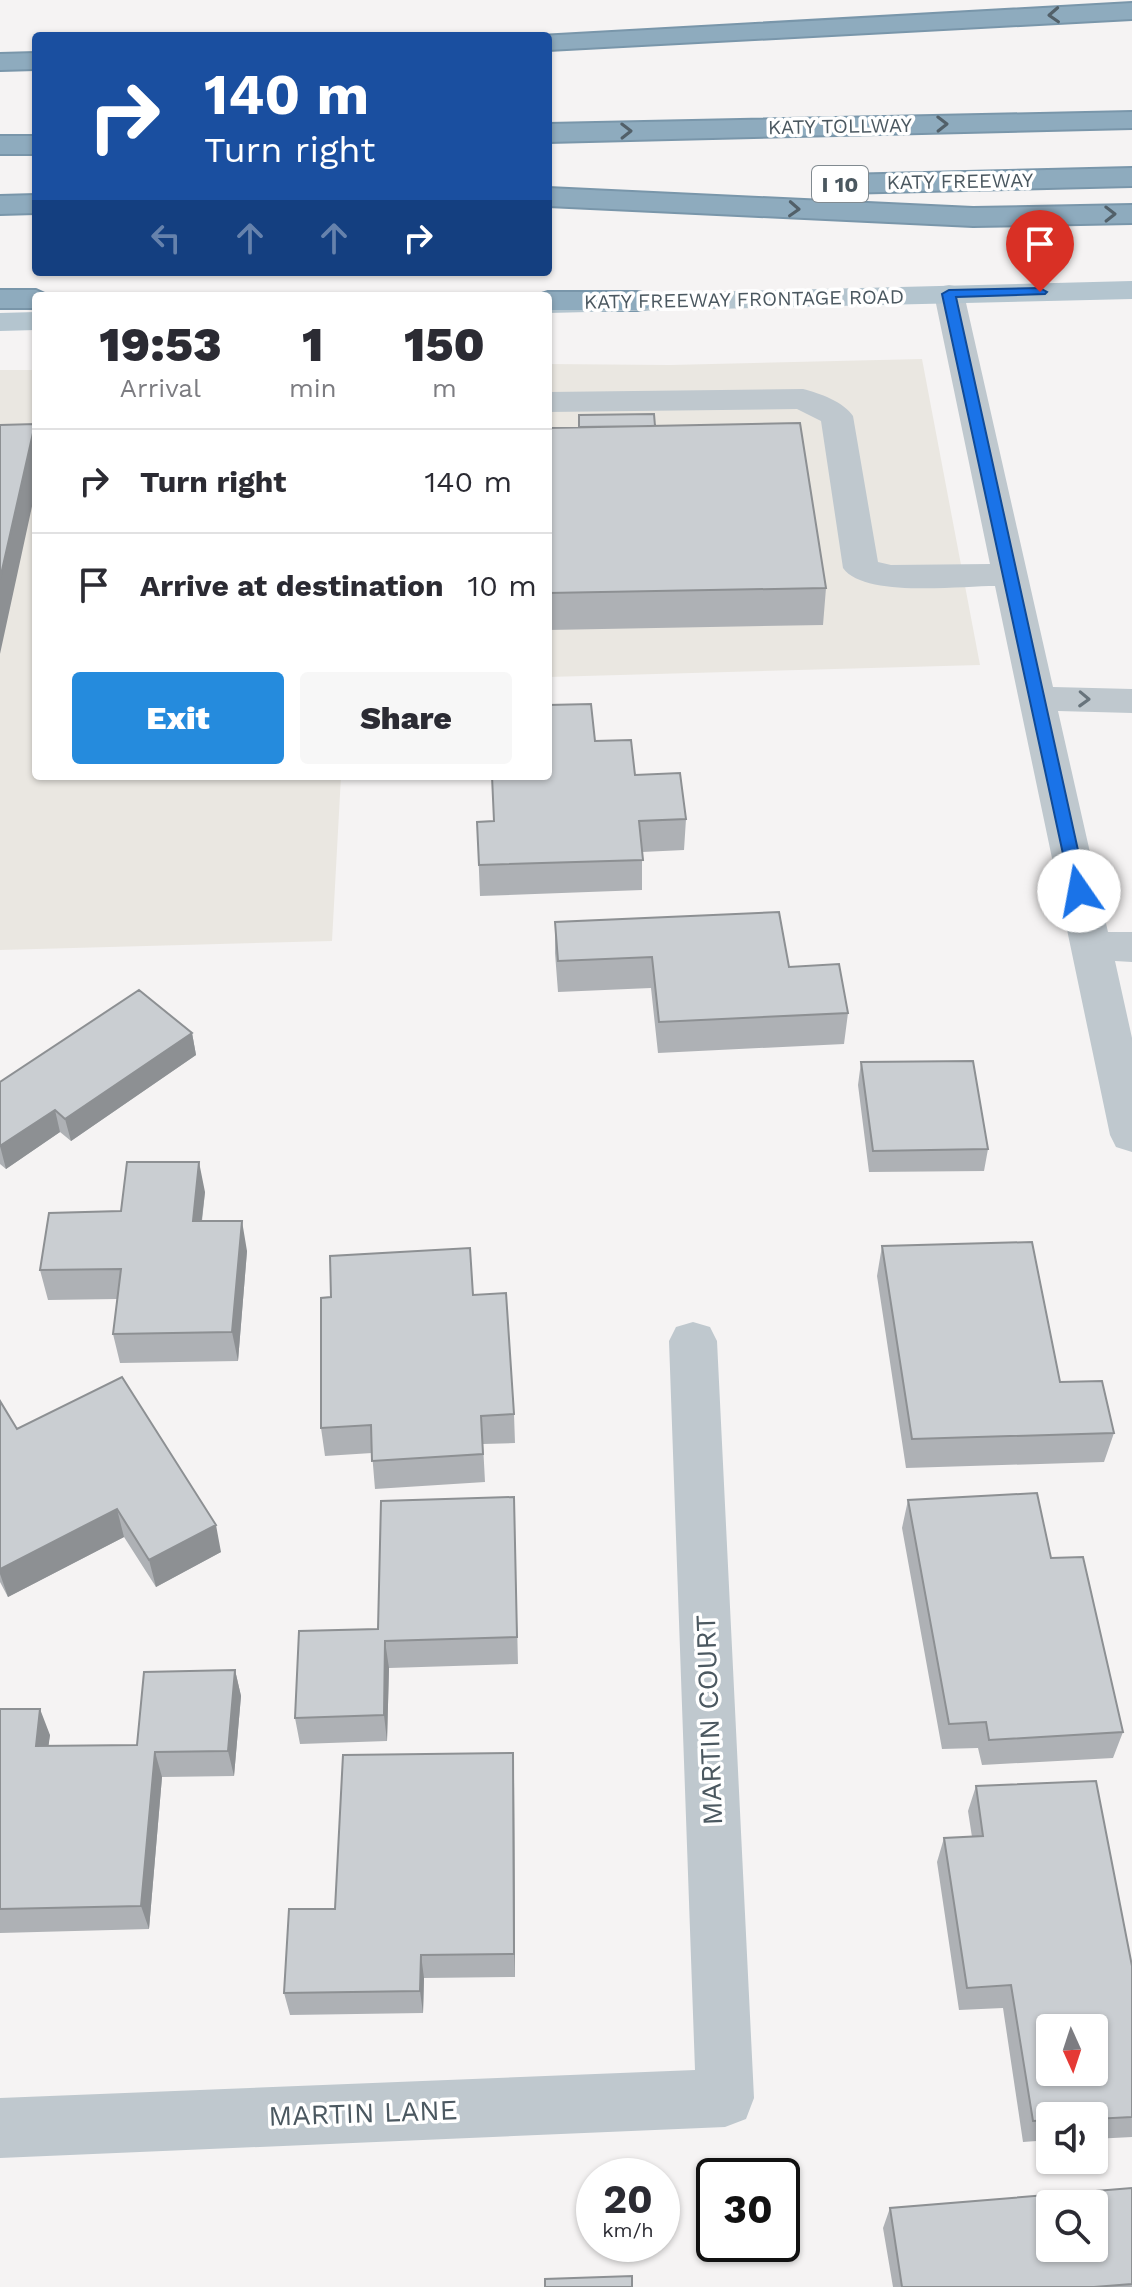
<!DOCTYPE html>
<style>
body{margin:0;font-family:"Work Sans",sans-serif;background:#f7f7f7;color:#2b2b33;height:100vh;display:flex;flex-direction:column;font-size:30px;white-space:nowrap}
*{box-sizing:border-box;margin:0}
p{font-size:26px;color:#7c7c81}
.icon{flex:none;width:44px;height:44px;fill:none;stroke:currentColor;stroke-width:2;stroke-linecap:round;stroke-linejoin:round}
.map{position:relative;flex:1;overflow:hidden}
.drawer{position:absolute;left:32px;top:292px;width:520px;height:488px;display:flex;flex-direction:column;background:#fff;border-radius:8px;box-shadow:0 2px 6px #0004}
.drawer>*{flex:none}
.banner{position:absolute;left:32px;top:32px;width:520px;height:244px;border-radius:8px;box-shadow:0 2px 6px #0004;background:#1a4fa0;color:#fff;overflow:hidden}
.needle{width:52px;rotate:177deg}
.tools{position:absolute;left:1036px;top:2014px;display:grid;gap:16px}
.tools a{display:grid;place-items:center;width:72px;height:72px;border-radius:8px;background:#fff;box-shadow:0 2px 6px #0004;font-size:40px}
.speed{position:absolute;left:576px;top:2158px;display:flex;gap:16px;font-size:40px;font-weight:700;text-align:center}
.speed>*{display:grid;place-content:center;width:104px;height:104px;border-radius:50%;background:#fff;box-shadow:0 2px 6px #0004;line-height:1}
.speed small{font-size:20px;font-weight:400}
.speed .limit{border:4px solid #111;border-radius:12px;background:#fff;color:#111}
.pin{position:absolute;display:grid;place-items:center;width:68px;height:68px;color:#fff;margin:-82px -34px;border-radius:50% 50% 50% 0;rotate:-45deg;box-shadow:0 0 8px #0007}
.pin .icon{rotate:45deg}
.me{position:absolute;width:88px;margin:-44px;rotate:348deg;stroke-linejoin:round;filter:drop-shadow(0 0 6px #0008)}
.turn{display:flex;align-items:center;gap:28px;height:168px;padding:0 40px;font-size:36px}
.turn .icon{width:104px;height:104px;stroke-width:2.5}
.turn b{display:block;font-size:56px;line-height:68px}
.lanes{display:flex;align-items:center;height:76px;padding:0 40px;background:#0003;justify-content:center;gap:40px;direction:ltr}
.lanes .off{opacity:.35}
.eta{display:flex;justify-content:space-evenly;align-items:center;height:136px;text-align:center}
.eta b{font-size:48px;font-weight:800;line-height:56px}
.primary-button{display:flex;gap:16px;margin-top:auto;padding:16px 40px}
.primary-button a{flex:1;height:92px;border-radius:8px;background:#258bdd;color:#fff;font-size:32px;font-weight:800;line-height:92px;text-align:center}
.primary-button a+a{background:#f7f7f7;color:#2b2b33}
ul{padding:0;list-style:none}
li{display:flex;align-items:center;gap:24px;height:104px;padding:0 40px;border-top:2px solid #e1e1e2}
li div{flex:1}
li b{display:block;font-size:30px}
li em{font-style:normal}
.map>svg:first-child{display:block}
.commercial{fill:#eae7e1}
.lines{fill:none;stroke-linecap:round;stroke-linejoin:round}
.highway-casing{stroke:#7996aa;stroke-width:4}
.minor{fill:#bfc8ce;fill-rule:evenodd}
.major{fill:#b4c5cf;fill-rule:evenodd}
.highway{fill:#8eabbe;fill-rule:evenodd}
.wall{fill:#aeb1b5}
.shaded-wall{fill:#8d9093}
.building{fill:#caced2;stroke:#8d9093;stroke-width:2;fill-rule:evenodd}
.oneway{stroke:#526069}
.oneway2{stroke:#68747c}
.route{fill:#1a73e8;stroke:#114b97;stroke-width:2}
.labels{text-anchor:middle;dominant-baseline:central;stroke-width:7;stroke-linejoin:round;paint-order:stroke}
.far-street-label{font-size:20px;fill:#4b5860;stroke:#fff}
.shield{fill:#fff;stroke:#818a90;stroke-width:2}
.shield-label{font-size:22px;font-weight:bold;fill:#4b5860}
.near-street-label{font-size:28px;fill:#4b5860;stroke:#fff}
</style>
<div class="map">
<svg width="1132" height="2287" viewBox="0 0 1132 2287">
<rect width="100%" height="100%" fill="#f5f3f3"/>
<path class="commercial" d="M922,359L980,665L548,677V364L670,365Z
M0,370H36V776H341L332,941L0,950Z"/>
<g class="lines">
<defs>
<path id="highway" d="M1132,3V19L548,50V36H540Z
M36,53V69L0,70V54Z
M1132,112V128L548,142V124Z
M0,136H36V154H0Z
M1132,168V186L842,193L832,190L827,184L832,178L842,175Z
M548,188L973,208L1132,205V223L973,226L548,206Z
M36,195V213L0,214V196Z
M0,290H36L49,296H36V308H0Z
M548,292H637L648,294L652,301L648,308L637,310H548V296H536Z"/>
</defs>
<use href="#highway" class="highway-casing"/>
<path class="minor" d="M949,285L960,287L964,294L1053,687L1132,689V713L1058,711L1108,932H1132V962L1115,961L1132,1038V1152L1116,1147L1110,1135L995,586C960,586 864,598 843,568L821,421L797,409L548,412V392L803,389C819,393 844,402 853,416L878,562L891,565L990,564L934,294L938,287Z
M693,1322L710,1327L717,1341L754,2098L746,2119L725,2127L0,2158V2098L695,2070L669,1341L676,1327Z"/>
<path class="major" d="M1132,281V299L548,313V296H543Z
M36,312V330L0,331V313Z"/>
<use href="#highway" class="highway"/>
</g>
<path class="wall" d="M655,426L826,588L823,625L548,630V428Z
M595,741L686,819L684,850L642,852V890L480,896L477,822L493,821Z
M555,922L789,967L848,1013L844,1044L658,1053L651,988L558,992L555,953Z
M192,1033L196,1055L71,1141L60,1132L6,1169L0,1164V1082Z
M861,1062L988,1149L984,1171L869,1172L858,1085Z
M205,1192L202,1221L247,1251L238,1361L120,1363L113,1334L117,1299L48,1300L40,1270L121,1211Z
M882,1246L1060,1382L1114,1433L1104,1462L906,1468L877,1276Z
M473,1295L514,1414L515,1443L483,1444L485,1482L375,1489L372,1453L325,1456L321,1428Z
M0,1401L17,1429L221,1552L156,1587L124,1537L8,1597L0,1582Z
M514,1497L518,1664L389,1668L387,1741L300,1744L295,1718L378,1629Z
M908,1500L1051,1558L1123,1732L1113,1758L982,1765L978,1748L942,1749L902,1528Z
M235,1670L241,1696L234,1776L162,1777L149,1929L0,1933V1709L50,1735L48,1746L137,1745Z
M514,1778L515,1977L424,1978L423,2013L290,2015L284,1993L335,1909Z
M976,1786L1132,1966V2137L1094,2139V2116H1050V2140L1023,2142L1003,2008L959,2010L937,1862L944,1838L972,1837L968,1811Z
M1132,2188V2287H893L883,2228L890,2208Z"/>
<path class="shaded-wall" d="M35,424L36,432V488L0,654V579Z
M192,1033L196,1055L71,1141L65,1119Z
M55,1110L60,1132L6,1169L0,1146Z
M199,1162L205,1192L198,1251L193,1221Z
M242,1221L247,1251L238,1361L232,1332Z
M117,1509L124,1537L8,1597L0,1574V1569Z
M216,1525L221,1552L156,1587L149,1560Z
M385,1641L389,1668L387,1741L384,1715Z
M235,1670L241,1696L234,1776L228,1751Z
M40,1709L50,1735L45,1772L36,1746Z
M155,1752L162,1777L149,1929L141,1906Z
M513,1753L514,1778L515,1977L514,1954Z
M421,1955L424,1978L423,2013L420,1991Z"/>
<path class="building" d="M654,414L655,426L579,427V415Z
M800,423L826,588L548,593V428Z
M35,424L0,579V425Z
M591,704L595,741L631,740L635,775L680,773L686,819L639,821L643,860L479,865L477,822L494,821L492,776H548V705Z
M779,912L789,967L839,964L848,1013L659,1022L652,957L558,961L555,922Z
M139,990L192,1033L65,1119L55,1110L0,1146V1082Z
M973,1061L988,1149L873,1151L861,1062Z
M127,1162H199L193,1221H242L232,1332L113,1334L121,1269L40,1270L49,1213L121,1211Z
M1032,1242L1060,1382L1102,1381L1114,1433L912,1439L882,1246Z
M470,1248L473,1295L506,1293L514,1414L481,1416L483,1454L372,1461L371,1425L321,1428V1298L331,1297L330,1256Z
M122,1377L216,1525L149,1560L117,1509L0,1569V1401L17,1429Z
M1037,1493L1051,1558L1083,1557L1123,1732L989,1740L986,1722L949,1724L908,1500Z
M514,1497L517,1637L385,1641L384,1715L295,1718L299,1631L378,1629L381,1501Z
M235,1670L228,1751L155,1752L141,1906L0,1909V1709H40L36,1746L137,1745L144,1672Z
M513,1753L514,1954L421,1955L420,1991L284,1993L289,1909H335L343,1755Z
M1096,1781L1132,1966V2117L1094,2119V2116H1050V2120L1033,2121L1011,1985L967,1988L944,1838L983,1836L976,1786ZM1050,2028H1094V2072H1050Z
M1132,2188V2284L1094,2287H902L890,2208ZM1050,2204H1094V2248H1050Z
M632,2276V2287H545V2279Z"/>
<defs><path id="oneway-chevron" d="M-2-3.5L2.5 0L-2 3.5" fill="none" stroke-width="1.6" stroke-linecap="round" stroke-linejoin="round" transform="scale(2)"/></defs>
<g class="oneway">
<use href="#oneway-chevron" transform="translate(1054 15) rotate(177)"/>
<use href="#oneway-chevron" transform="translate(942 124) rotate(-1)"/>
<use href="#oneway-chevron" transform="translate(626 131) rotate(-1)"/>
<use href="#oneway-chevron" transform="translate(794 209) rotate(3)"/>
<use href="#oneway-chevron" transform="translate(1110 214) rotate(-1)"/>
</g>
<use class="oneway2" href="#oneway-chevron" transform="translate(1084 699) rotate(2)"/>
<path class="route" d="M1040,288L1047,292L1045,294L956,297L1087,891L1079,897L1071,891L942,294L949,290Z"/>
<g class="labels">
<g class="far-street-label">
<text transform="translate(840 126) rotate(-1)">KATY TOLLWAY</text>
<text transform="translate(960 181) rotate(-1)">KATY FREEWAY</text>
<text transform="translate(744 299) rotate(-1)">KATY FREEWAY FRONTAGE ROAD</text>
</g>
<rect class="shield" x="812" y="166" width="56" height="36" rx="6"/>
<g class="shield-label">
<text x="840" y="184">I 10</text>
</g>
<g class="near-street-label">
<text transform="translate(709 1720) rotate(-92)">MARTIN COURT</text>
<text transform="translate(363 2113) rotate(-2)">MARTIN LANE</text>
</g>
</g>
</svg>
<div class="tools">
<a><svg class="needle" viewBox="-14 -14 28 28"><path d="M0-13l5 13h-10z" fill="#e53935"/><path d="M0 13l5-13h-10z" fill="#7c7c81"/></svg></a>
<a><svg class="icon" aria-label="sound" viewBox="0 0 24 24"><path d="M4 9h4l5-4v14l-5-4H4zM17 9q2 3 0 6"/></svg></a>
<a><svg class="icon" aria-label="search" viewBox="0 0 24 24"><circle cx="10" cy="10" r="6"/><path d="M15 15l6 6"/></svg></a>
</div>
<div class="speed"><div>20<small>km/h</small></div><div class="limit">30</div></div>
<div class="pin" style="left:1040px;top:292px;background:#d93025"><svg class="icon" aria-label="arrive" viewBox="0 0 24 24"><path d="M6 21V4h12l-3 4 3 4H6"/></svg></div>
<svg class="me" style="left:1079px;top:891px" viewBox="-20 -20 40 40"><circle r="19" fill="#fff"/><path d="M0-13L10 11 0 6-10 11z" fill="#1a73e8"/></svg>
<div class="banner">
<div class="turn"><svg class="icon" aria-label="right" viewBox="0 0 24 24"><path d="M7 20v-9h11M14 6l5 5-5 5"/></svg><div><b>140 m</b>Turn right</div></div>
<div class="lanes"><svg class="icon off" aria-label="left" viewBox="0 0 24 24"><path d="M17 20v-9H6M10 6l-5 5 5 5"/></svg><svg class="icon off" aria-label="ahead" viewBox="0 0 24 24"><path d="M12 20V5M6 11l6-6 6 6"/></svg><svg class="icon off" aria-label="ahead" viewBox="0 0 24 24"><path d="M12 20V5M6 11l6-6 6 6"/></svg><svg class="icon" aria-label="right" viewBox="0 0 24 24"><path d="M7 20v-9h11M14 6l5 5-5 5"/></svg></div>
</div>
<section class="drawer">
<div class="eta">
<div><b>19:53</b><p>Arrival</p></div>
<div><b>1</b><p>min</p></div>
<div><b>150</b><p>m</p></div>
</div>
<ul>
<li><svg class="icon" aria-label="right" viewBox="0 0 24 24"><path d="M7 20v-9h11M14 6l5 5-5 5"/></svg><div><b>Turn right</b></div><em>140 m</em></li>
<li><svg class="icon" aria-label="arrive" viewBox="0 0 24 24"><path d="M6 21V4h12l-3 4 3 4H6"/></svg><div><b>Arrive at destination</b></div><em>10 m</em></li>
</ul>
<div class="primary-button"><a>Exit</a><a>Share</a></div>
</section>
</div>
